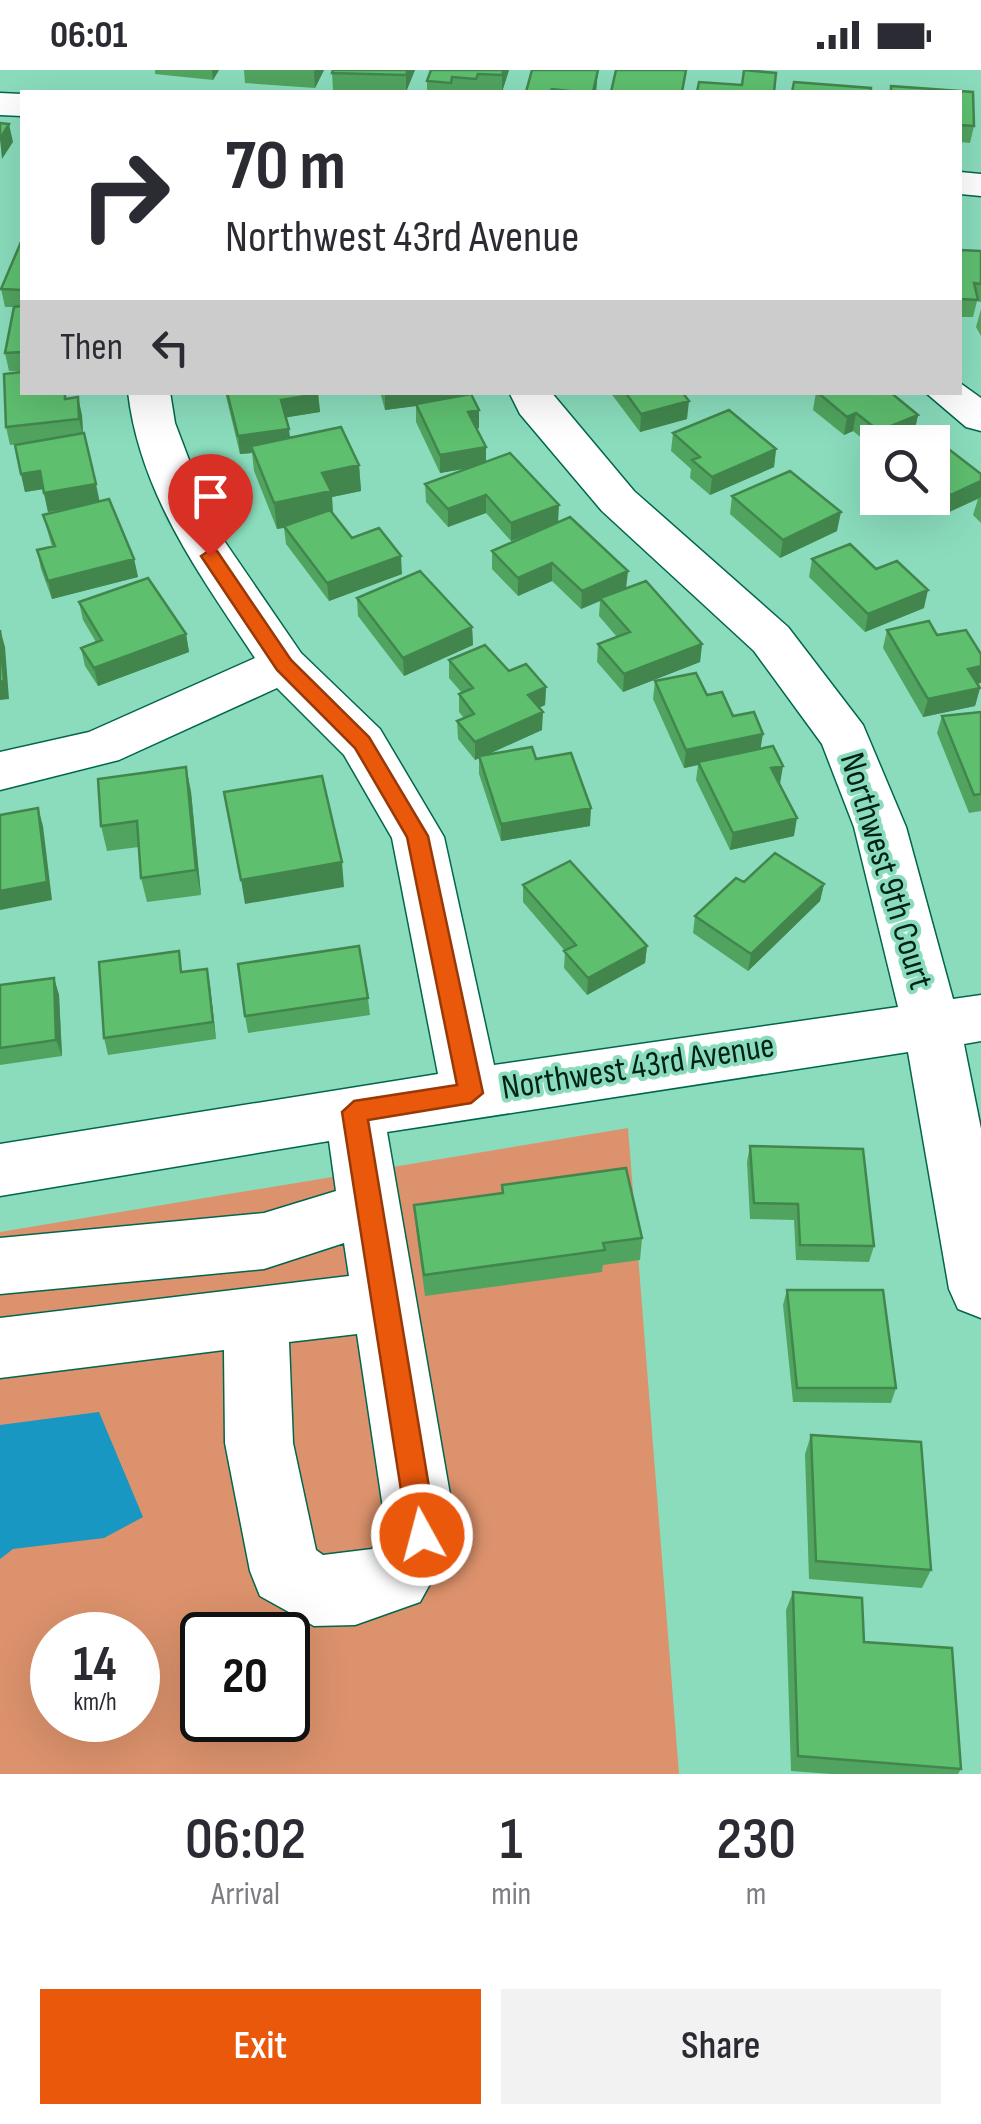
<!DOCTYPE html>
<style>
body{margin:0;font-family:"Sofia Sans Condensed",sans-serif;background:#f2f2f3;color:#2b2b33;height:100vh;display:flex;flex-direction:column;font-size:38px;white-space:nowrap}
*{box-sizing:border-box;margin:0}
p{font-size:32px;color:#7c7c81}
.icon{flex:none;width:55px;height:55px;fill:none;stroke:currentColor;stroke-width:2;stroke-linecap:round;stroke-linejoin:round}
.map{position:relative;height:1704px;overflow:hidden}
.sheet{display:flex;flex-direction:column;background:#fff;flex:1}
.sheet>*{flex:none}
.guide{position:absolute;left:20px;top:20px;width:942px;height:305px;border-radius:0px;box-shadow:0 10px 40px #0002;background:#fff;color:#2b2b33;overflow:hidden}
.fabs{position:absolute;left:860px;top:355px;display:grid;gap:20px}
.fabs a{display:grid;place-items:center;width:90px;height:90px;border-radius:0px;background:#fff;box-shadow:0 10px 40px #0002;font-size:50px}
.speed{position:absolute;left:30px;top:1542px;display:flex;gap:20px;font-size:50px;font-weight:700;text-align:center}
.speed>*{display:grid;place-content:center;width:130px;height:130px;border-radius:50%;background:#fff;box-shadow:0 10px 40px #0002;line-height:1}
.speed small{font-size:25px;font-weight:400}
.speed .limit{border:5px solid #111;border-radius:15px;background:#fff;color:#111}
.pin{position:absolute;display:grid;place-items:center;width:85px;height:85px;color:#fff;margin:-102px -42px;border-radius:50% 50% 50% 0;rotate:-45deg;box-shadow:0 0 10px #0007}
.pin .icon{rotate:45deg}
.me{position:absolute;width:110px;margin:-55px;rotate:353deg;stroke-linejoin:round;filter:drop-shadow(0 0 8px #0008)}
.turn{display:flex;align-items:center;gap:35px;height:210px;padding:0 40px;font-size:45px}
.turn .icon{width:130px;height:130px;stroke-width:2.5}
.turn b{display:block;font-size:70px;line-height:85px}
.then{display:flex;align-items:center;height:95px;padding:0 40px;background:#0003;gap:20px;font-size:38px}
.eta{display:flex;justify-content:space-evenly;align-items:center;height:170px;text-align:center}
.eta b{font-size:60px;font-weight:600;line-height:70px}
.cta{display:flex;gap:20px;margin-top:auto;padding:20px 40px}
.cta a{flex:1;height:115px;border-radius:0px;background:#ea580c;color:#fff;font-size:40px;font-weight:600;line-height:115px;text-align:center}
.cta a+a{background:#f2f2f3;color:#2b2b33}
.status{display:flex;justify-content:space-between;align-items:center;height:70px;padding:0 50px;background:#fff;direction:ltr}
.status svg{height:28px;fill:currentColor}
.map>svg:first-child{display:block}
.green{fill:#dc926c;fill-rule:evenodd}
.water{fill:#1797c2}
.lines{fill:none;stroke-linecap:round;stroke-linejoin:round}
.minor-casing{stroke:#00664c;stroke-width:3}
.minor{fill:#fff;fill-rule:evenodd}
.wall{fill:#51a45f}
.shaded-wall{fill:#42864e}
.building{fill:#5ebf6f;stroke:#42864e;stroke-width:2.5}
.route{fill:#ea580c;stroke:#983908;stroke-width:2.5}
.labels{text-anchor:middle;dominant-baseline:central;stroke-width:8;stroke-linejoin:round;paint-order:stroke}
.street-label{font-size:35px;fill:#002217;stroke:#8adcbd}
</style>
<div class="status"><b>06:01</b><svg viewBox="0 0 49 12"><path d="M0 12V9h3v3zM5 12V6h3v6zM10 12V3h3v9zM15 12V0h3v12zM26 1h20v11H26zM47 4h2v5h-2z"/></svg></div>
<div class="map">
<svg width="981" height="1704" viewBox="0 0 981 1704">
<rect width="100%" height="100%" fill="#8adcbd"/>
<path class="green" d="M628,1058L679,1704H0V1162ZM52,1565H138V1650H52ZM202,1565H288V1650H202Z"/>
<path class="water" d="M99,1342L143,1447L104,1468L13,1479L0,1489V1355Z"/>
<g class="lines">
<defs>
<path id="minor" d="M0,23L22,24V46L0,45Z
M960,102L981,104V126L960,124Z
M960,313L981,328V361L966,357L925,322H960Z
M128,322H170L175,353L214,456L301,583L380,659L444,767L494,995L898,937L854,757L822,674L754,581L602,441L520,344L509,322H551L634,421L788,557L863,655L906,757L953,929L981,925V971L964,974L981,1059V1248L958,1239L949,1219L908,982L387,1062L457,1465L420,1532L355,1555L314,1556L260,1526L250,1501L225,1373L224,1280L0,1308V1248L349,1206L344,1173L264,1199L0,1224V1168L264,1143L336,1121L329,1071L0,1126V1074L438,1004L392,768L344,685L277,618L119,690L0,720V682L89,662L255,588C200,505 140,424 128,322ZM357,1264L386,1458L372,1479L323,1485L316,1480L293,1373L289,1272Z"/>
</defs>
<use href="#minor" class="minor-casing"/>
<use href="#minor" class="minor"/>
</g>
<path class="wall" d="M155,0H219L213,10L155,4Z
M244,0H324L315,18L245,13Z
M415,0L406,22L333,20L332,3Z
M431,0H509L502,22L478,21L477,22H427V11Z
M598,0L596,22H526Z
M891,16L973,22L974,56L970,73L960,72V22H890Z
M22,172V301H9L5,283L14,237H5L1,219Z
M960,181H981V232L977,231L973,247H960Z
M981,239V266L976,257Z
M225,322H318L320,342L286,347L290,368L359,395L361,421L332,427L333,443L352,468L402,504L329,531L286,474L284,458L277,459L254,401L252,383L240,384Z
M380,322H462V326L479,340V358L477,359L486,377V392L558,452L626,518L702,574L700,592L623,622L597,592L598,574L617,567L599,546L600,531L581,539L552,511L518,526L492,499V481L544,458L511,471L486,443L448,457L426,432L425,414L469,398L440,403L416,352V336L385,340Z
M610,322H682L687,349L640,362Z
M816,322L918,345L914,363L892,372H878V378L875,379L853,361L844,365L813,340Z
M68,328L82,345L83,363L99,431L134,489L138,507L52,529L41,499L37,480L52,477L43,445L82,436L48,442L43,419L25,422L21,404L26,373L10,375L6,357Z
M673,363L776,379L774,397L710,425L690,408L691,399L671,381Z
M932,372L981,404V453L973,445L978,429L947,443L928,428H932Z
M732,426L837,461L780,488L730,444Z
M812,489L876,499L924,538L865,562L809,507Z
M357,528L472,557L473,575L404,606L358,546Z
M79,532L186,564L189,582L98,616L85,596L81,578L96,572L83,550Z
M887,560L937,565L980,618L975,636L923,647L883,578Z
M449,590L509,601L546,617L545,635L539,638L542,660L487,685L536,689L590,756L501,771L479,704V688L475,690L458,669L457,651L464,648L459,642V624L462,623L449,608Z
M655,611L707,625L733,646L761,679L779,714L794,766L730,780L696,710L698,695L684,698L653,629Z
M981,642V741L969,743L937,663L942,646Z
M186,697L191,722L201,825L147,832L141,808L139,777L107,781L101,756Z
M744,812L824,814L820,831L748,901L693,863L695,846Z
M523,815L647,876L645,893L587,925L564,898L565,881L523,832Z
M54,908L59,925L62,986L0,995V915Z
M210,916L216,969L108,985L104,968Z
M368,928L370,945L248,963L245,946Z
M750,1076L874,1176L869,1192L796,1190L794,1150L750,1149L747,1092Z
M502,1115L642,1168L640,1190L603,1195L602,1202L425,1226L416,1158L414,1135L502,1123Z
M787,1220L896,1318L891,1333L793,1332L783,1235Z
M811,1365L931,1500L922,1518L809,1509L805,1384Z
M793,1522L864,1572L961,1699L958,1704H831L791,1701L786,1540Z"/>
<path class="shaded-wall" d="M212,0H219L213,10Z
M315,0H324L315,18L314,1Z
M408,0H415L406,22V5Z
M504,0H509L502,22V5Z
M598,0L596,22H593Z
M9,54L13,72L2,89L0,69Z
M385,322H462V330L385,340Z
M318,324L320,342L283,348L281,330Z
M78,327L82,345L83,367L79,349Z
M689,331L687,349L640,362L641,344Z
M479,340V358L469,360L468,342Z
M856,343L853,361L844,365L847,347Z
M918,345L914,363L892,372H878V378L875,379L879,361Z
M289,359L291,377L251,376L252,383L240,384L238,366Z
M486,377V395L440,403V385Z
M776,379L774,397L710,425L712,407Z
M359,395L361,421L332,427L333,447L277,459L274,433L322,403Z
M40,401L44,419L25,422L21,404Z
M981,411V427L947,443L951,425Z
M96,414L100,433L48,442L44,423Z
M486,425V443L448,457V439Z
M559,435L558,453L511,471V453Z
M841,442L837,461L780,488L783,470Z
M401,486L402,504L329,531L327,513Z
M134,489L138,507L52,529L48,511Z
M552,493V511L518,526V508Z
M628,501L626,519L600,528V531L581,539L582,521Z
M928,520L924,538L865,562L868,544Z
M472,557L473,575L404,606L403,588Z
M0,559L5,577L9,629L0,630Z
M186,564L189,582L98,616L94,598Z
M702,574L700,592L623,622L624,604Z
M981,596V613L963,617L968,599Z
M546,617L545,635L527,643L528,625Z
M980,618L975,636L923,647L928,629Z
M543,642L542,660L475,690V672Z
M763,664L760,682L698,692V695L684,698L686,680Z
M783,696L780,714L771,698Z
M186,697L191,722L201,825L196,800Z
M38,738L43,756L52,830L0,840V821Z
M591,738L590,756L501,771V754Z
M797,748L794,766L730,780L733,763Z
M342,792L344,817L245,834L241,810Z
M824,814L820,831L748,901L751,884Z
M647,876L645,893L587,925L588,908Z
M207,899L210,916L216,969L213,952Z
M54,908L59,925L62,986L56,970Z"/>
<path class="building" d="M333,0H408L406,5L332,3Z
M431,0H504L502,5L478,4L476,9L452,7L451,13L427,11Z
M532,0H598L593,22H578L552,19L550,22H526Z
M616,0H686L682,22H611Z
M744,0L776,3L774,22H697L699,12L742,15Z
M794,12L871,18V22H792Z
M891,16L973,22L974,56L960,55V22H891Z
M0,53L9,54L0,69Z
M21,172H22V220L1,219Z
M960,180L981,181V214L974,213L978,230L960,229Z
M22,236V282L5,283L14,237Z
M22,302V322H65V329L78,327L79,349L6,357L4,304Z
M227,322H318V324L281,330L289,359L238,366Z
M625,322H682L689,331L641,344Z
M817,322H890L918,345L879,361L856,343L847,347Z
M471,324L479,340L468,342L486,377L440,385L416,334Z
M729,340L776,379L712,407L692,390L700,387L673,363Z
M341,357L359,395L322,403L331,421L274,433L251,376Z
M84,363L96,414L44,423L40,401L21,404L15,375Z
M933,367L981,404V411L951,425L932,410V372H921Z
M510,383L559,435L511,453L486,425L448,439L425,414Z
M790,401L841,442L783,470L732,426Z
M109,429L134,489L48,511L37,480L55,476L43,445Z
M330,440L352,468L379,458L401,486L327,513L284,456Z
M570,447L628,501L582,521L552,493L518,508L492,481Z
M850,474L876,499L897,491L928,520L868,544L812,489Z
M420,501L472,557L403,588L357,528Z
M148,508L186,564L94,598L81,578L102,570L79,532Z
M646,511L702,574L624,604L598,574L630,562L600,528Z
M929,551L937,565L966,560L981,584V596L968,599L980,618L928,629L887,560Z
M0,560L4,611L0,612Z
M485,575L509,601L526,594L546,617L528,625L543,642L475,672L457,651L474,644L459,624L473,618L449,590Z
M696,603L707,625L722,622L733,646L754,642L763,664L686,680L655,611Z
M981,642V724L974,725L942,646Z
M773,676L783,696L771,698L797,748L733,763L698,692Z
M532,677L536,689L571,683L591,738L501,754L479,686Z
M186,697L196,800L141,808L137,751L101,756L98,709Z
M322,706L342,792L241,810L224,722Z
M38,738L47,812L0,821V745Z
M775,783L824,814L751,884L695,846L736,808L744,812Z
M570,791L647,876L588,908L564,881L576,875L523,815Z
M359,876L368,928L245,946L238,894Z
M179,881L181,902L207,899L213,952L104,968L99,892Z
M54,908L56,970L0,978V915Z
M750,1076L863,1079L874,1176L800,1175L798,1134L754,1133Z
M626,1098L642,1168L603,1173L605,1180L424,1205L414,1135L503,1123L502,1115Z
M787,1220H883L896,1318H797Z
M811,1365L921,1372L931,1500L816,1491Z
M793,1522L862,1528L864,1572L952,1578L961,1699L798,1686Z"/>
<path class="route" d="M210,480L217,481L291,590L369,667L428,766L483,1023L471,1033L368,1050L437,1465L432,1475L422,1479L412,1475L408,1465L342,1042L354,1031L457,1015L407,767L355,678L277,600L201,486Z"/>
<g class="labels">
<g class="street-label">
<text transform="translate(886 801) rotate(73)">Northwest 9th Court</text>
<text transform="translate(638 997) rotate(-9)">Northwest 43rd Avenue</text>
</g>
</g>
</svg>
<div class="fabs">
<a><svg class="icon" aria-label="search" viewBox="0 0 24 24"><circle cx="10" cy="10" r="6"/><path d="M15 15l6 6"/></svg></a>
</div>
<div class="speed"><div>14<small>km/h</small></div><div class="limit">20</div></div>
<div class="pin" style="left:210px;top:486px;background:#d93025"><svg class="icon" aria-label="arrive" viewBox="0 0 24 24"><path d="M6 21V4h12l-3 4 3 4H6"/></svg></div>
<svg class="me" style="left:422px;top:1465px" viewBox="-20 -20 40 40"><circle r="17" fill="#ea580c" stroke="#fff" stroke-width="3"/><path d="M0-11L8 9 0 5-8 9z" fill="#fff"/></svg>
<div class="guide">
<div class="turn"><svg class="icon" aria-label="right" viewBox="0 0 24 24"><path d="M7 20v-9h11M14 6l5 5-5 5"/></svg><div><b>70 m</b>Northwest 43rd Avenue</div></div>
<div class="then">Then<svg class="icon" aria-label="left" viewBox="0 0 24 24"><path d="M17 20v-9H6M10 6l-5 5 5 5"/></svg></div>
</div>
</div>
<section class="sheet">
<div class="eta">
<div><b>06:02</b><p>Arrival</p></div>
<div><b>1</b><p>min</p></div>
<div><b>230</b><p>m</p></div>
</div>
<div class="cta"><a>Exit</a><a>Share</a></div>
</section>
